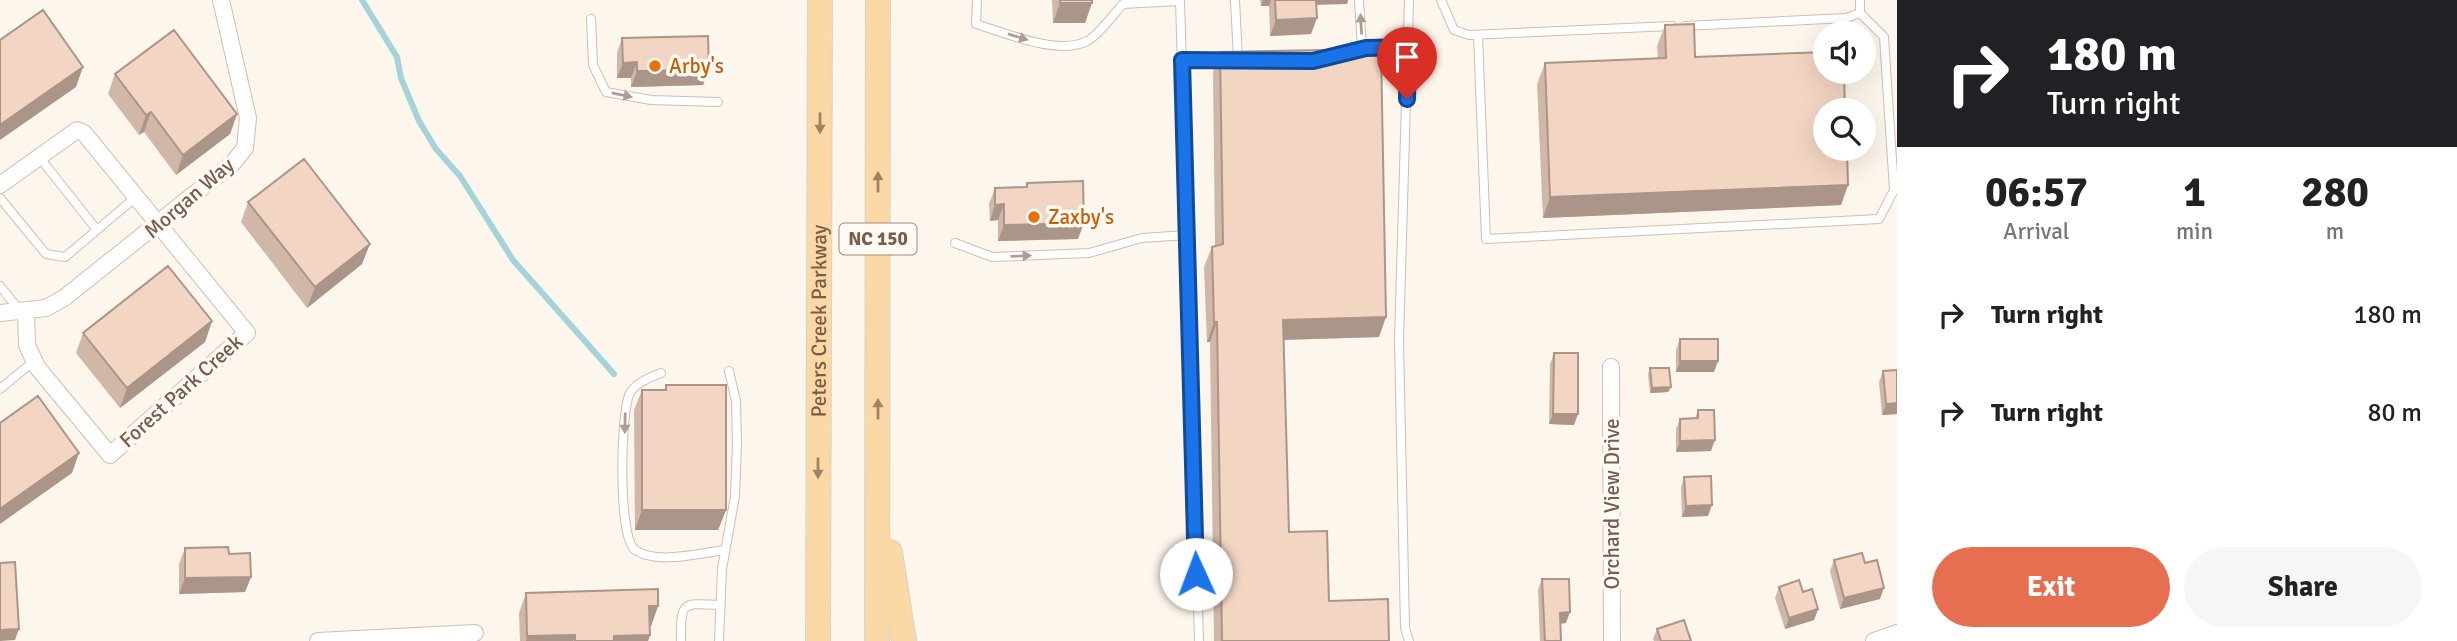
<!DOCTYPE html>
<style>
body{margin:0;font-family:Signika,sans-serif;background:#f6f6f6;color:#222;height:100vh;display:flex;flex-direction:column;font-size:26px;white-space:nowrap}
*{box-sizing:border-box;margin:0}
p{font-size:23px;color:#767676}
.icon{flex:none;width:38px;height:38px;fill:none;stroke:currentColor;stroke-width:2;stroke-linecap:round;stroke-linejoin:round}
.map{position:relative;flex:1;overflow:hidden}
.sheet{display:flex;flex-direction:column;background:#fff;width:560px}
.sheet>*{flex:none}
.hud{background:#202124;color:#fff;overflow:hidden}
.buttons{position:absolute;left:1813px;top:21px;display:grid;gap:14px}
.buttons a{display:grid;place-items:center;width:63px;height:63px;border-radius:50%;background:#fff;box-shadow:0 7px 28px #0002;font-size:35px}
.pin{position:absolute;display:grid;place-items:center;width:60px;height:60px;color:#fff;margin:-72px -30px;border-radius:50% 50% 50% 0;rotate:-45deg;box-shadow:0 0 7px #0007}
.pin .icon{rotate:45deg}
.me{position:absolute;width:77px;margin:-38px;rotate:358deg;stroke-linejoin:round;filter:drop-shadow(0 0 5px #0008)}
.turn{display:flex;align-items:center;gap:24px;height:147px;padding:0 35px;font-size:32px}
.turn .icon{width:91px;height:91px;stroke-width:2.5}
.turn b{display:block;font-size:49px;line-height:60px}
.eta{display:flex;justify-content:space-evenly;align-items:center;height:119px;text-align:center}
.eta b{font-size:42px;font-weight:700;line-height:49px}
.action{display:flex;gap:14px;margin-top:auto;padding:14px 35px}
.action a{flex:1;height:80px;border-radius:42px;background:#e76f51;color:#fff;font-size:28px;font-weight:700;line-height:80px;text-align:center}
.action a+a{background:#f6f6f6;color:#222}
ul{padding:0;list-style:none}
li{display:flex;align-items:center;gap:21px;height:98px;padding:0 35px}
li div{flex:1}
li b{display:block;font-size:26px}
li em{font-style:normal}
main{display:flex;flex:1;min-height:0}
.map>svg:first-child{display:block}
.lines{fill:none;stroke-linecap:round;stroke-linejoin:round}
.stream{stroke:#a5d3da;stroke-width:6}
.service-casing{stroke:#d1beb0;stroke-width:10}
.minor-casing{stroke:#d1beb0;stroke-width:18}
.primary-casing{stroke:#dad1cd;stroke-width:26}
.service{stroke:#fff;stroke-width:8}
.minor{stroke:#fff;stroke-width:16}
.primary{stroke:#fbd9a5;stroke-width:24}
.wall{fill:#d1b7a8}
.shaded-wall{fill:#aa9588}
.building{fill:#f3d5c3;stroke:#aa9588;stroke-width:2}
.oneway{fill:#af9d94}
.oneway2{fill:#a18267}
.route-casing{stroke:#114b97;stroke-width:18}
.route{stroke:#1a73e8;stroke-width:12}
.food-dot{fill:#e8710a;stroke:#fffaf3;stroke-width:2.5}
.labels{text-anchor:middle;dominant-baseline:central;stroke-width:7;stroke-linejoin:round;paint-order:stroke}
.shield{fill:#fffaf3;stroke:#a28b7f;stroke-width:2}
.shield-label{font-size:19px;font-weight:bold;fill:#7a5c4d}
.food-label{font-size:21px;fill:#c56008;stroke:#fffaf3;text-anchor:start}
.street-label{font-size:21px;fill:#7a5c4d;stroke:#fffaf3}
</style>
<main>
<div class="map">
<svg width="1897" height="641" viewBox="0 0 1897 641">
<rect width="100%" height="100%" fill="#fdf6ec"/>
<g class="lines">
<path class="stream" d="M362,0L397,57L401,78L419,121L436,149L460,176L513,260L614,374"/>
<defs>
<path id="service" d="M977,0L976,24C1005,33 1061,57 1089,40C1101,32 1113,15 1123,4L1180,1
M1180,0L1199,641
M1235,0L1238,60
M1359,0L1362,49
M1441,0L1454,30L1469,35L1672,26
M591,19L593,65L606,92L651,100L718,102
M1685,26L1846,18L1860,13V0
M1478,35L1486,239L1879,219L1894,190L1884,37L1860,13
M1351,51L1408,47
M1182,60H1228
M40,158L97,230
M0,198L46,254L65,257L136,197
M955,243L992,257L1089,253L1142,238L1186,235
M0,286L20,311
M661,373C649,378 637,382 630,393C620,412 618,538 635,550C657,565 700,553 724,550
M0,389L34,361
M681,641C681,601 681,603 721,605
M719,641L722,569L735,496L737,444L736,401L729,371
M1409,641L1405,628L1399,340L1409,0"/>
<path id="minor" d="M0,185L77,130L84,133L247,333L110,455L37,367L27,345L26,312
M0,313L46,308L64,298L232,164L245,148L248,118L221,0
M1611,367L1612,641
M318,641L475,633
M1874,641L1897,633"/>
<g id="primary">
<path d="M890,552L904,641"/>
<path id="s1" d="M818,641L820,0"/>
<path d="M877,641L878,0"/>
</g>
</defs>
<use href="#service" class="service-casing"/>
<use href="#minor" class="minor-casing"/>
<use href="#primary" class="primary-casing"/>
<use href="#service" class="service"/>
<use href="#minor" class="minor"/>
<use href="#primary" class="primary"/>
</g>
<path class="wall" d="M1052,0H1092L1085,23H1053Z
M1260,0H1348L1347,4H1317L1311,34L1270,36L1269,6H1261Z
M1665,25L1695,57L1848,185L1841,205L1543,218L1537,84L1545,63L1658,59L1657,46Z
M622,38L709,70L703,85L631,87V78H617V53Z
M1220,52L1379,337L1284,340L1289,532L1329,601L1389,641H1214L1210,342H1207L1204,267L1212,247L1215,246L1213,72Z
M115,74L237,114L230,134L176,175L144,132L139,135L108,94Z
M1027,183L1078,239L998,241V220L990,221L989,204L995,188L1026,187Z
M248,202L362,264L307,308L241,222Z
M212,321L205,342L120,408L76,353L83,333Z
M1680,339L1714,372H1676V350Z
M1554,353L1574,425L1549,424L1550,364Z
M1650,368L1671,387L1668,392L1650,393L1648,374Z
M1897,370V414L1882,415L1879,382L1883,371Z
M666,385L726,510L718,530H635L634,410L642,390H664Z
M1698,410L1711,451L1676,452V429L1680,419L1695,418Z
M1684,477L1708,516L1682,517L1681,488Z
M185,548L229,554L251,577L245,592L179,594V564Z
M1834,560L1865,563L1880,599L1840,609L1830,571Z
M1542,579L1566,623L1560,624L1561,641H1540L1538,590Z
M1779,587L1803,592L1818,609L1814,620L1785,629L1775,598Z
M526,593L658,606L651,626H649L650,635L648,641H520L519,613Z
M1657,629L1691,641H1654L1653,639Z"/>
<path class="shaded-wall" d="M1263,0H1271L1269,6H1261Z
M1312,0H1348L1347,4L1310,5Z
M1060,3H1092L1085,23H1053Z
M1317,18L1311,34L1270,36L1276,20Z
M637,62L631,78H617L623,63Z
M83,67L76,87L0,140V125Z
M709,70L703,85L631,87L637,71Z
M151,112L144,132L139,135L146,115Z
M237,114L230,134L176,175L183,155Z
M1848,185L1841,205L1543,218L1550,197Z
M1004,204L998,220L990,221L995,205Z
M1084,223L1078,239L998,241L1004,225Z
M370,244L362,264L307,308L315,287Z
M1386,317L1379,337L1276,340L1283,320Z
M212,321L205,342L120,408L127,388Z
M1214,322H1217L1210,342H1207Z
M1680,361H1718L1714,372H1676Z
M1671,387L1668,392L1650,393L1652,388Z
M1897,403V414L1882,415L1886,404Z
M1553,414H1578L1574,425L1549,424Z
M1715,440L1711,451L1676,452L1680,441Z
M79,453L72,473L0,524V509Z
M1712,505L1708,516L1682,517L1686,506Z
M642,510H726L718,530H635Z
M251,577L245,592L179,594L185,578Z
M1884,588L1880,599L1840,609L1844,598Z
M649,606H658L651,626H642Z
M1818,609L1814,620L1785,629L1789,618Z
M1570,612L1566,623L1556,624L1560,613Z
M19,629L15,640L0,641V630Z
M575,635L573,641H526L527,636Z
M650,635L648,641H612L614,636Z"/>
<path class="building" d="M1060,0H1092V3H1060Z
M1275,0H1316L1317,18L1276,20Z
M43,10L83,67L0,125V40Z
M1694,24L1695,57L1825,52V72H1844L1845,110H1825V149H1847L1848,185L1550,197L1545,63L1666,58L1665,25Z
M174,30L237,114L183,155L151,112L146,115L115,74Z
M708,36L709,70L637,71V62L623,63L622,38Z
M1381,49L1386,317L1283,320L1289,532L1327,531L1329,601L1388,599L1389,641H1222L1217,322H1214L1212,247L1223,244L1220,52Z
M304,159L370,244L315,287L248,202Z
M1083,181L1084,223L1004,225V204L995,205V188L1027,187V183Z
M168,266L212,321L127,388L83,333Z
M1680,339H1718V361H1680Z
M1554,353H1578V414H1553Z
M1650,368H1669L1671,387L1652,388Z
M1897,370V403L1886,404L1883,371Z
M666,385H726V510H642V390H666Z
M38,396L79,453L0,509V423Z
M1698,410H1714L1715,440L1680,441V419L1698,418Z
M1711,476L1712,505L1686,506L1684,477Z
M228,547L229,554L250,553L251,577L185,578V548Z
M1862,553L1865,563L1877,560L1884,588L1844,598L1834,560Z
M15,562L19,629L0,630V563Z
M1542,579H1569L1570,612L1560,613L1561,641H1545Z
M1799,580L1803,592L1812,589L1818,609L1789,618L1779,587Z
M658,589V606H649L650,635L614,636V641H575V635L527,636L526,593Z
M1684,620L1691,641H1661L1657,629Z"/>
<defs><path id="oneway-solid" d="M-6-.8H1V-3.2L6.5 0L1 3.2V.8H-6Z" transform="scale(1.75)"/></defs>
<g class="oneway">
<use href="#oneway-solid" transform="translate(1361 24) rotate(-93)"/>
<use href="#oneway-solid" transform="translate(1018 37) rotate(17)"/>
<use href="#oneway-solid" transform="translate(622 95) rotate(11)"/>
<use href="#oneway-solid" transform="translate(1021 256) rotate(-2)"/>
<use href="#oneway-solid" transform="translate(625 423) rotate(91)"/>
</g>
<g class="oneway2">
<use href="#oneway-solid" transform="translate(820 123) rotate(90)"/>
<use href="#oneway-solid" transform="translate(878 182) rotate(-90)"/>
<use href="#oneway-solid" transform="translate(878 409) rotate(-90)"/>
<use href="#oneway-solid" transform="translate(818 468) rotate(90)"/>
</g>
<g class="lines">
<defs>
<path id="route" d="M1196,574L1182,60L1313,61L1366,48L1408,47L1407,99"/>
</defs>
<use href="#route" class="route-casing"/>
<use href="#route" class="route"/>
</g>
<g class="food-dot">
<circle cx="655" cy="66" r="7"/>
<circle cx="1034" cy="217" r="7"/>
</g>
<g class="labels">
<rect class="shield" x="839.5" y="223.5" width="77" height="31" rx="5"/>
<g class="shield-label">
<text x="878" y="239">NC 150</text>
</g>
<g class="food-label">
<text x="669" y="66">Arby's</text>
<text x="1048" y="217">Zaxby's</text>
</g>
<g class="street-label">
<text transform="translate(189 198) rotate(-41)">Morgan Way</text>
<text stroke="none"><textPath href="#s1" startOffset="320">Peters Creek Parkway</textPath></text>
<text transform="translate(181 391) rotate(-42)">Forest Park Creek</text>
<text transform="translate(1612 504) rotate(-90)">Orchard View Drive</text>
</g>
</g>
</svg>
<div class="buttons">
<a><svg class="icon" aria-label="sound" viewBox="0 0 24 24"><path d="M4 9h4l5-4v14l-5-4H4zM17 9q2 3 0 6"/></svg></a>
<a><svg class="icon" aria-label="search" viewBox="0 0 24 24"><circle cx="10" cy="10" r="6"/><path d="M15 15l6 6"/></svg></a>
</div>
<div class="pin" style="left:1407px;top:99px;background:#d93025"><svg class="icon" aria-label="arrive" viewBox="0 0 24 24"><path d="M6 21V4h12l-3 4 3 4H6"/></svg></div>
<svg class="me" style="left:1196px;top:574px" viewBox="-20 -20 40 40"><circle r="19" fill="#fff"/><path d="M0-13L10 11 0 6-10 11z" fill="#1a73e8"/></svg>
</div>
<section class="sheet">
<div class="hud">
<div class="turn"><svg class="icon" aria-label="right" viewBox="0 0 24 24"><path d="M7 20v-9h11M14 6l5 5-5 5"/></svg><div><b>180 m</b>Turn right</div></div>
</div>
<div class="eta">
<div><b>06:57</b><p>Arrival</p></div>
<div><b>1</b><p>min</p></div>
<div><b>280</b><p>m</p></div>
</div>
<ul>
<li><svg class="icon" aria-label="right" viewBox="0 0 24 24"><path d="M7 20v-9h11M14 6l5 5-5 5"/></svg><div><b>Turn right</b></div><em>180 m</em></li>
<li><svg class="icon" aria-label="right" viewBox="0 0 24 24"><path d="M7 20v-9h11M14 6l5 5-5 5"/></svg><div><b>Turn right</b></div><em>80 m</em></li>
</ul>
<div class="action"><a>Exit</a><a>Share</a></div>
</section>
</main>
